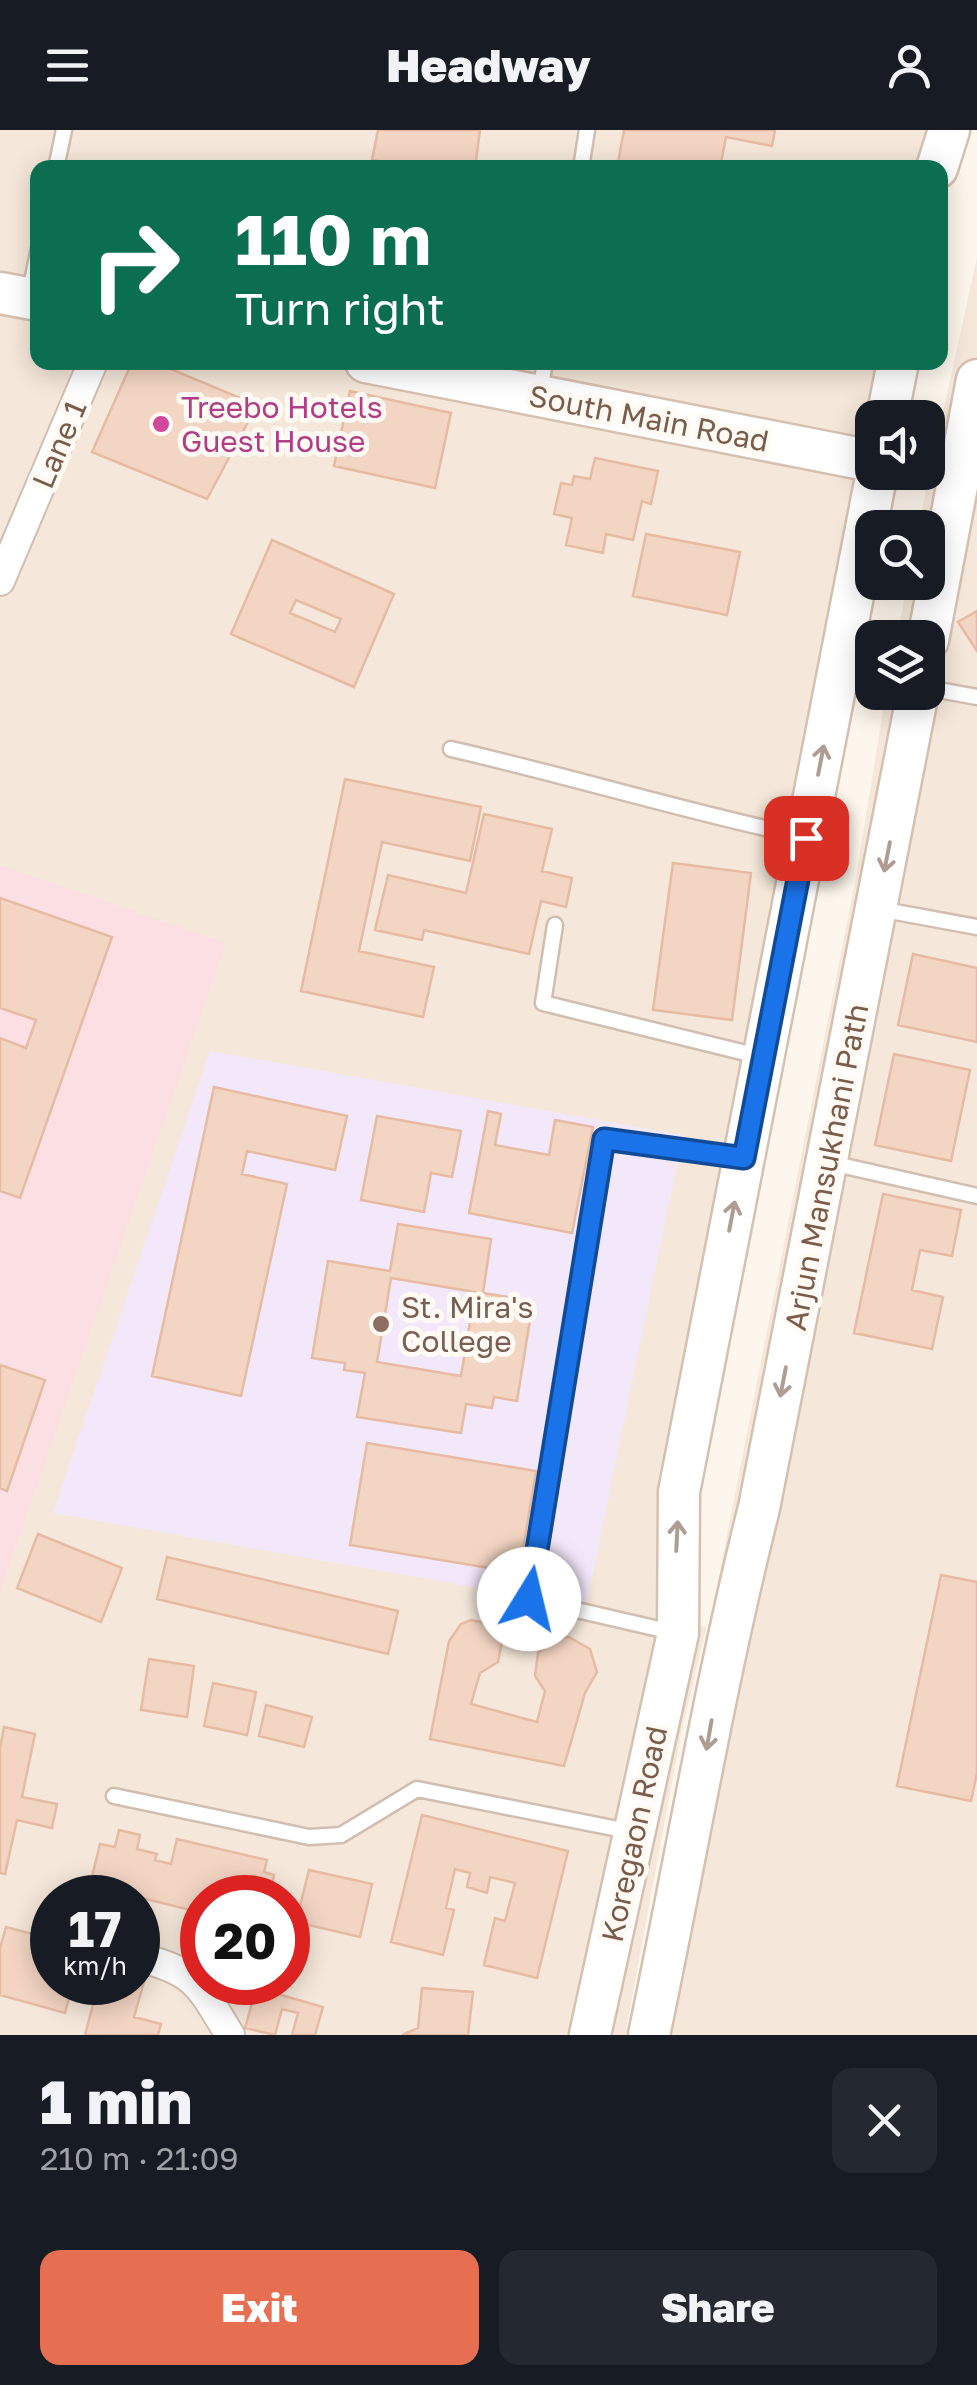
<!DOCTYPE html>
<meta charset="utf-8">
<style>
body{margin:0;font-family:"Golos Text",sans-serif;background:#242831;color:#f1f3f6;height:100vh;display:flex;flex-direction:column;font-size:38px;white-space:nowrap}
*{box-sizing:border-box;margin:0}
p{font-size:32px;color:#9ea1a6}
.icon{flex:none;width:55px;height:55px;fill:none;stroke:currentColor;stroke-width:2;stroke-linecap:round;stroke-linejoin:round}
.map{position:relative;height:1905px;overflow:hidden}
.side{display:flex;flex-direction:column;background:#171b24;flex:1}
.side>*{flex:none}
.top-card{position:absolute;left:30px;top:30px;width:918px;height:210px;border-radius:20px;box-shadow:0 5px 25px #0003;background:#0b6e4f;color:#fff;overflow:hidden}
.tools{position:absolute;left:855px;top:270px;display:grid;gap:20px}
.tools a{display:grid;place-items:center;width:90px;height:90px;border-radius:20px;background:#171b24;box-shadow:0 5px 25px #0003;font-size:50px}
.speed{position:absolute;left:30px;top:1745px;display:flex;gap:20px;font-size:50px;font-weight:700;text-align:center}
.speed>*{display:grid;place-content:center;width:130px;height:130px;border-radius:50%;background:#171b24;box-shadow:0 5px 25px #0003;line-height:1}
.speed small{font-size:25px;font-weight:400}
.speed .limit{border:15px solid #d22;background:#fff;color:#111}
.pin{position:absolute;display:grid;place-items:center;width:85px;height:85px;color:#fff;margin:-42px;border-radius:20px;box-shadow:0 5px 15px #0006}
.me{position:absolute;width:110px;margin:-55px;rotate:9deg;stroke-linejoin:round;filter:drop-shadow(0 0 8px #0008)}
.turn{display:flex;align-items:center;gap:35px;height:210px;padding:0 40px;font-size:45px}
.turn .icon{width:130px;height:130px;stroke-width:2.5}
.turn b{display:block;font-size:70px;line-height:85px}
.round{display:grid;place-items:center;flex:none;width:105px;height:105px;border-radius:20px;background:#242831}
.overview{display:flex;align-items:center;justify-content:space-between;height:170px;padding:0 40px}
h1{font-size:60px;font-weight:800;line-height:75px}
.primary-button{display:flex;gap:20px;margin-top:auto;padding:20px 40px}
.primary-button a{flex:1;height:115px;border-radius:20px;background:#e76f51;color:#fff;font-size:40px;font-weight:800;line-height:115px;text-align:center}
.primary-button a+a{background:#242831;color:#f1f3f6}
header{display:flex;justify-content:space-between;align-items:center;height:130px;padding:0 40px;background:#171b24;font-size:45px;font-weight:800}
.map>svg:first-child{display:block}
.residential{fill:#f5e8da;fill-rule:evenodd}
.education{fill:#f3e8fa}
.medical{fill:#fbdfe3}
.building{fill:#f3d5c3;stroke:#e6bba3;stroke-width:2.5;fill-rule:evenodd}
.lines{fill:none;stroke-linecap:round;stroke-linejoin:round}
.service-casing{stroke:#d1beb0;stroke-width:19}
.minor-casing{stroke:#d1beb0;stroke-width:32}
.secondary-casing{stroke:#d6c0b0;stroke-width:45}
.service{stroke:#fff;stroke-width:14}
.minor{stroke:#fff;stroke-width:28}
.secondary{stroke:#fff;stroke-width:40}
.oneway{stroke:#af9d94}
.route-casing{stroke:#114b97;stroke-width:25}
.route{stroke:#1a73e8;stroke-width:18}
.hotel-dot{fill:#d1479c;stroke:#fffaf3;stroke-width:4}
.education-dot{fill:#8d6e63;stroke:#fffaf3;stroke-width:4}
.labels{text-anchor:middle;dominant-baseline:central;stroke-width:10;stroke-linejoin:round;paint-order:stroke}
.hotel-label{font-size:30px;fill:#b23c85;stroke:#fffaf3;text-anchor:start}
.street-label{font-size:30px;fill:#7a5c4d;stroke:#fffaf3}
.education-label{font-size:30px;fill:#785e54;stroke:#fffaf3;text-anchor:start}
</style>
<header><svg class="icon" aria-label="menu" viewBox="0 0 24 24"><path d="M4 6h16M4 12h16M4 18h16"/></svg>Headway<svg class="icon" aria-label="person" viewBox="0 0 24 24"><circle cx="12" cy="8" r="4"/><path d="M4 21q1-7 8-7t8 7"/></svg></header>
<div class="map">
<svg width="977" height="1905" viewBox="0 0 977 1905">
<rect width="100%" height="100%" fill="#fdf6ec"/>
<path class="residential" d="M0,0H948L939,38H38V232L891,233L872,288V310L841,439L720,1153L657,1423L664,1474L706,1498L681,1604L625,1905H0ZM52,1768H138V1852H52ZM202,1768H288V1852H202Z
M977,127V1905H629L856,747L886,563L928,562V508L897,507L907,453L928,452V398L918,397Z"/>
<path class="education" d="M210,921L683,1005L586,1477L53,1383Z"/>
<path class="medical" d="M0,735L226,813L0,1461Z"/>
<path class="building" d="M378,0H480L475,38H417L372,30Z
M624,0H775L772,16L726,7L720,38H617Z
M480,33L517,36L479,38Z
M132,232H154L257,275L207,369L92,322Z
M350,261L451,283L435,358L334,336Z
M595,328L658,341L651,374L642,371L633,410L606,404L603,423L566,415L572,388L554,384L561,353L572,355L574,346L590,349Z
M646,404L740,422L727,485L633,466Z
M272,410L394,464L354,557L231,504ZM296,470L341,489L335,502L290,483Z
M977,481V521L958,492Z
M345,649L481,677L470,731L382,712L359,821L434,837L423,887L301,861Z
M484,684L552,699L542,741L572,748L566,777L541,771L529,824L424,800L422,810L375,800L388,745L466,763Z
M673,733L751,743L732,890L653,880Z
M0,768L112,807L20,1068L0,1061V908L26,918L36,890L0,878Z
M913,824L977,838V912L898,895Z
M894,924L970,940L951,1031L875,1015Z
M214,957L347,986L335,1040L247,1021L242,1044L287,1054L241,1266L152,1246Z
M488,981L501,984L495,1015L549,1025L555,990L593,997L572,1103L469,1083Z
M377,986L461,1001L452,1047L431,1043L424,1082L361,1070Z
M883,1064L961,1080L952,1126L920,1120L912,1160L943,1167L932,1219L854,1203Z
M398,1094L491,1109L483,1163L533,1171L517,1271L494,1267L492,1278L466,1274L461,1303L357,1287L365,1243L344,1240L345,1233L312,1228L328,1131L390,1141ZM391,1148L475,1162L461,1246L377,1232Z
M0,1235L45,1250L7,1361L0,1358Z
M367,1313L536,1341L519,1443L350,1415Z
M38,1404L122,1438L101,1492L17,1458Z
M167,1427L398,1481L388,1524L157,1469Z
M941,1445L977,1452V1643L971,1671L897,1656Z
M471,1490L491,1494L502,1512L498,1532L480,1543L471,1574L537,1592L545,1561L535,1546L538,1523L557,1508L569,1507L590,1519L597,1542L585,1563L564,1636L430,1609L449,1511L461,1494Z
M149,1529L194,1536L187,1587L141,1580Z
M213,1553L256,1562L247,1605L204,1596Z
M266,1575L312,1587L304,1617L259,1606Z
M4,1597L35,1604L22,1667L57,1674L52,1698L17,1690L5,1744L0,1743V1618Z
M422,1685L568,1721L537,1848L484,1835L495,1788L505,1791L515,1753L490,1747L487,1763L467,1757L470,1743L455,1739L446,1778L454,1780L443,1825L391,1812Z
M119,1700L140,1705L137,1719L157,1724L155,1730L171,1734L177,1709L267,1730L264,1742L274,1745L269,1768H202V1783L90,1755L100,1714L115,1717Z
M309,1740L372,1754L360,1807L296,1792Z
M6,1797L52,1809V1852H73L65,1883L0,1865V1818Z
M138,1843L146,1845L134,1887L161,1894L158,1905H85L99,1852H138Z
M258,1852H273L271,1862L323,1877L315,1905H292L298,1883L282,1879L275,1905L245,1898Z
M422,1858L473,1862L468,1905H402L418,1898Z"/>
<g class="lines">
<defs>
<path id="service" d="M56,38L64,0
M581,38L587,0
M29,167L38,122
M540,261L545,232
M928,558L977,567
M451,619C570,646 686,682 805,707
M879,779L977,797
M555,795L543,873L762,927
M831,1033L977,1066
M672,1502L529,1469L604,1009L739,1028
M114,1666L309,1707L341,1705L417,1659L633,1702"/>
<path id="minor" d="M0,451L93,232
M138,1827C197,1842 199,1855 230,1905"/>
<path id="secondary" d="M937,38L949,0
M0,163L38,170
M366,232L872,331
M887,288L898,232
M928,510L977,250
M590,1905L678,1503L679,1362L877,342
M649,1905C686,1729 715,1552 759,1378L918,562"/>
</defs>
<use href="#service" class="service-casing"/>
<use href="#minor" class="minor-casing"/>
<use href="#secondary" class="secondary-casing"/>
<use href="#service" class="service"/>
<use href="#minor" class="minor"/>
<use href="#secondary" class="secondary"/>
</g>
<defs><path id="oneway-shaft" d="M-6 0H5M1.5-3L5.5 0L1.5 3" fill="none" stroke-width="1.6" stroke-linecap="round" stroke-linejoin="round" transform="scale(2.5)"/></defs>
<g class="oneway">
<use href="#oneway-shaft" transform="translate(821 630) rotate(-79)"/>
<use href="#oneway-shaft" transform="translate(887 727) rotate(101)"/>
<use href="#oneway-shaft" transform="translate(732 1086) rotate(-79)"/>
<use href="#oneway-shaft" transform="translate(783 1252) rotate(101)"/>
<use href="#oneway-shaft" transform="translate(677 1406) rotate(-87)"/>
<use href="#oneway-shaft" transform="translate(709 1605) rotate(100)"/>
</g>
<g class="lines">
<defs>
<path id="route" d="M529,1469L604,1009L744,1028L806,708"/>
</defs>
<use href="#route" class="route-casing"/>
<use href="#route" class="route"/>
</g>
<circle class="hotel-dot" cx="161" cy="294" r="10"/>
<circle class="education-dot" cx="381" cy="1194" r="10"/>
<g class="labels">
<g class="hotel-label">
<text x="181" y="277">Treebo Hotels<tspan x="181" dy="34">Guest House</tspan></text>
</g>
<g class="street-label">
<text transform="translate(649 288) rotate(11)">South Main Road</text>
<text transform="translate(59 314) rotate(-67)">Lane 1</text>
<text transform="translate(826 1037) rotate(-79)">Arjun Mansukhani Path</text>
<text transform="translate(634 1704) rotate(-78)">Koregaon Road</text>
</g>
<g class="education-label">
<text x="401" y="1177">St. Mira's<tspan x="401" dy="34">College</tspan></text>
</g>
</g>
</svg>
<div class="tools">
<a><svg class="icon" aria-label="sound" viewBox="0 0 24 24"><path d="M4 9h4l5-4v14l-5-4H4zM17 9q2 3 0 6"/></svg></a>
<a><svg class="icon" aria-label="search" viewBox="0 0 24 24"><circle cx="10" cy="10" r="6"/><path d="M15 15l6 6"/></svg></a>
<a><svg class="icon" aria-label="layers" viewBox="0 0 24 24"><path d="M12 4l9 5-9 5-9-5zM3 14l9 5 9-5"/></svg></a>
</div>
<div class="speed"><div>17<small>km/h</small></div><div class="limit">20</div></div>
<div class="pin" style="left:806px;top:708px;background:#d93025"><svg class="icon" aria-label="arrive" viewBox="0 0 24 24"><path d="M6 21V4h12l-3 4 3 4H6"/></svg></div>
<svg class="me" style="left:529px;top:1469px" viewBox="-20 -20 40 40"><circle r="19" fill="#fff"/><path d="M0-13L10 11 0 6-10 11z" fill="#1a73e8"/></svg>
<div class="top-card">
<div class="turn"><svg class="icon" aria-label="right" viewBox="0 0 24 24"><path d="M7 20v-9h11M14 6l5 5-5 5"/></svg><div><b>110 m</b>Turn right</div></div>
</div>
</div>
<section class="side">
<div class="overview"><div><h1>1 min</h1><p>210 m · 21:09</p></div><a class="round"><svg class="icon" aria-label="close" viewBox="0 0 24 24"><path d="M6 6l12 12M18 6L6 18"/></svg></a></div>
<div class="primary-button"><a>Exit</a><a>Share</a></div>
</section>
